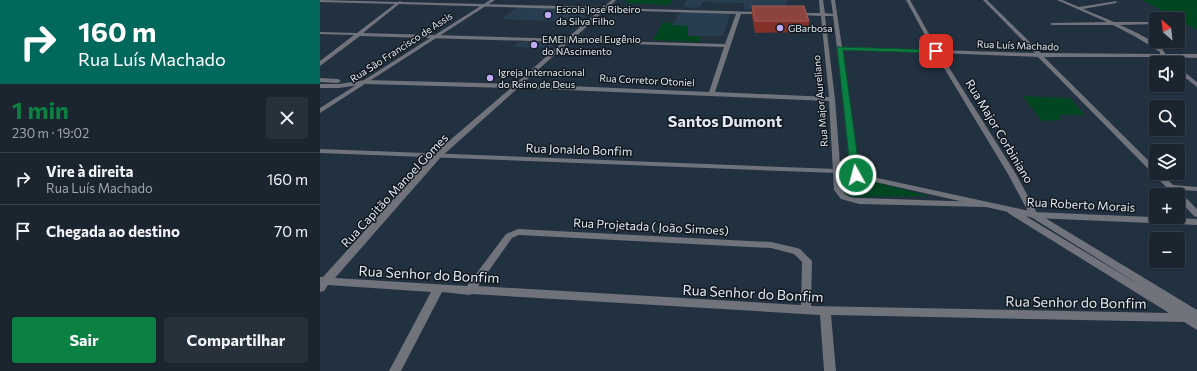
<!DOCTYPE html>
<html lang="pt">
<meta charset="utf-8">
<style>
body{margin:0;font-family:Commissioner,sans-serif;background:#27313c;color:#f1f3f6;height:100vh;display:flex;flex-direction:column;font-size:15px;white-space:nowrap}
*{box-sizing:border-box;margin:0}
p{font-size:13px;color:#9fa5ab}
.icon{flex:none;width:22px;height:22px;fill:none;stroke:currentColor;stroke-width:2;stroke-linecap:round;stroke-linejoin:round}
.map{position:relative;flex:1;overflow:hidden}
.panel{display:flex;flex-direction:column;background:#1a2530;width:320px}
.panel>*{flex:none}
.hud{background:#00695c;color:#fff;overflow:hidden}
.needle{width:26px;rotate:332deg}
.buttons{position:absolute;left:829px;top:12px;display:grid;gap:8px}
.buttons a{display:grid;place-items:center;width:36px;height:36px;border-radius:4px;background:#1a2530;box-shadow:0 1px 3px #0004,0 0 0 1px #38424c;font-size:20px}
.pin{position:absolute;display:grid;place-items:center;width:34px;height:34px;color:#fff;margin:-17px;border-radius:8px;box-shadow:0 2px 6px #0006}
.me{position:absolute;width:44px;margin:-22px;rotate:353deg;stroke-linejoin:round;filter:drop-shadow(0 0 3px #0008)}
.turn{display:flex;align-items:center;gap:14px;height:84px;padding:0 12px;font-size:18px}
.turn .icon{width:52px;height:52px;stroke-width:2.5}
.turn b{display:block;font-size:28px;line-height:34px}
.round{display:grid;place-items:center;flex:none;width:42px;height:42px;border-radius:4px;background:#27313c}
.summary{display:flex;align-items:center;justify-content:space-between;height:68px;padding:0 12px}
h1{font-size:24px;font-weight:700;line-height:30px;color:#0b8043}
.cta{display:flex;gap:8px;margin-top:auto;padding:8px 12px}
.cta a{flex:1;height:46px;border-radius:4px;background:#0b8043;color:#fff;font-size:16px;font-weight:700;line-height:46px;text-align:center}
.cta a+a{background:#27313c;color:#f1f3f6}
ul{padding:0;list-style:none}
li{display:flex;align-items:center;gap:12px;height:52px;padding:0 12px;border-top:1px solid #38424c}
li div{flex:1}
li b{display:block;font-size:15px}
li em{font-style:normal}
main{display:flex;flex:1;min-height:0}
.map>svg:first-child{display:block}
.built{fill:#293d50}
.green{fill:#004620}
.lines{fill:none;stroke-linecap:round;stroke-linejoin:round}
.minor{fill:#70727c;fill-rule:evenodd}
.tertiary{fill:#70727c;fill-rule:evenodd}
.wall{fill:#833029}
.building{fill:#8d443f;stroke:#9a5e5b}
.route{fill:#0b8043;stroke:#07532c}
.poi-dot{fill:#bea9f4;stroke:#11181f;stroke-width:1.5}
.labels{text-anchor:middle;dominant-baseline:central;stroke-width:3;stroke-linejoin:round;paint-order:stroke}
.far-poi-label{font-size:10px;fill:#e1eaf4;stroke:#11181f;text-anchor:start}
.far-street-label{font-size:10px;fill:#e1eaf4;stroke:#11181f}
.street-label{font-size:12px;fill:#e1eaf4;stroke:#11181f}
.near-street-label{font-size:14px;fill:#e1eaf4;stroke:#11181f}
.district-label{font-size:16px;font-weight:bold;fill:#e1eaf4;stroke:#11181f}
</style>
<main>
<section class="panel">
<div class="hud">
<div class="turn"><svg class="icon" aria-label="right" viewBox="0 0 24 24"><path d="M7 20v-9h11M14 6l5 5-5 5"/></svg><div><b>160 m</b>Rua Luís Machado</div></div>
</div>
<div class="summary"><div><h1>1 min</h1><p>230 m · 19:02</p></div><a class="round"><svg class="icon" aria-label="close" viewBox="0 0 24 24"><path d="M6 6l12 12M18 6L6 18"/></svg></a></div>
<ul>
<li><svg class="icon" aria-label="right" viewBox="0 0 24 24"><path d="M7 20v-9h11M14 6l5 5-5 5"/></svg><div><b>Vire à direita</b><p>Rua Luís Machado</p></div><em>160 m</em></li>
<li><svg class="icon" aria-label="arrive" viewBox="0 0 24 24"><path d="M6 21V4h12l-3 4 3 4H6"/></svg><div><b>Chegada ao destino</b></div><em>70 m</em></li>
</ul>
<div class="cta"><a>Sair</a><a>Compartilhar</a></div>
</section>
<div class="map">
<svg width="877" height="371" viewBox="0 0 877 371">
<rect width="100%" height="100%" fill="#223140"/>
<path class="built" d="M367,0H467L466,10L423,9L424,3L383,2L379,8L363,7Z
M198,7L274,10L260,22L181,19Z
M361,12L392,13L410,14L403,36H368L351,25Z
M199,42H236L230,48L192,47Z"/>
<path class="green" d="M308,0H353L349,5L304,3Z
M822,0H877V30Z
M343,22L353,23L351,25L368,26V36H382L378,42L333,40Z
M703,96L750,98L765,115H739L741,120L722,121Z
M519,173L609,196L533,197L524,193Z"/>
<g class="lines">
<path class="minor" d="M0,0L78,2L80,1L82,2L283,7L292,0H296L288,8L443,12H445V14H421L395,92L509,97L501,16L477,15L475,14L477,13H500L499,0H503L505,13L513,14L511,0H515L522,47L613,50L586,0H590L618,50L715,53L663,0H667L721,53L840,54V52L816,37L793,25H732L730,24L732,23L787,22L737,0H742L759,7L797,1L796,3L763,9L794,22H836V24L800,25C809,29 843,44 845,54H877V58L848,57L854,63H848L841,57H724L836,168V173H841L853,185L877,187V191L858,190L877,209V217L874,216L858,199V195H854L718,57L620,53L696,174L717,213L877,310V330L864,322L511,315L516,371H504L500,315L152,294L149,295L122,292L81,371H69L111,292L8,285L4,291L0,292V277H3L115,153L191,88L45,84L19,88H0V84H19L45,80L195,84L243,42L40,36L0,66V61L34,35L0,34V32L37,33L75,4L0,2ZM79,4L280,10L246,39L43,33ZM285,10L416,14L405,44L252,40ZM505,16H513L533,177H539L540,175L522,50L615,53L688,174L711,217L823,287L694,209H688L687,211L688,213L849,313L491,306L492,261L480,249L477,248L451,242L198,229L186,234L147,286L15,278L121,157L198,88L509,101L514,190L521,199L539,204L666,207L667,205L663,202L539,198C532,198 526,197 522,190L515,99ZM249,42L404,47L389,92L202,84ZM199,235L451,248L474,254L482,262L481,305L158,286L192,238Z
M858,67L877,82V87L858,72Z
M0,78L18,79L21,81L18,83L0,82Z"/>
<path class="tertiary" d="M170,0H175L0,113V108Z
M0,149L516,169L714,212L877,219V225L714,218L516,173L0,153Z"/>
</g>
<path class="wall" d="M432,6L489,21L488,32L435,33L432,17Z"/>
<path class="building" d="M432,6H484L489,21H435Z"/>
<path class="route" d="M517,47L616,50L619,51L616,53L523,50L540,175L536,177L531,175Z"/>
<g class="poi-dot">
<circle cx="228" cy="15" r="4"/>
<circle cx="460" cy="28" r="4"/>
<circle cx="214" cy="45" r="4"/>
<circle cx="170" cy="78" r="4"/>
</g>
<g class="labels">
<g class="far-poi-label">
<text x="236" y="9">Escola José Ribeiro<tspan x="236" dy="12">da Silva Filho</tspan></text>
<text x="468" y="28">GBarbosa</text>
<text x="222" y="39">EMEI Manoel Eugênio<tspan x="222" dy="12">do NAscimento</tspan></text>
<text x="178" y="72">Igreja Internacional<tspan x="178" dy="12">do Reino de Deus</tspan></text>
</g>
<g class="far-street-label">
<text transform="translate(698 45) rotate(2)">Rua Luís Machado</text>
<text transform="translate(81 47) rotate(-33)">Rua São Francisco de Assis</text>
<text transform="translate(327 80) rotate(3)">Rua Corretor Otoniel</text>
<text transform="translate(500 101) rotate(-95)">Rua Major Aureliano</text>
</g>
<g class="street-label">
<text transform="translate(680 131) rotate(59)">Rua Major Corbiniano</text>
<text transform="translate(259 149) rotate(2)">Rua Jonaldo Bonfim</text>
<text transform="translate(74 190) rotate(-47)">Rua Capitão Manoel Gomes</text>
<text transform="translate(761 204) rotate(3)">Rua Roberto Morais</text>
<text transform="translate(331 226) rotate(3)">Rua Projetada ( João Simoes)</text>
</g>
<g class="near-street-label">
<text transform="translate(109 274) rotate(3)">Rua Senhor do Bonfim</text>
<text transform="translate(433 293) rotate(3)">Rua Senhor do Bonfim</text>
<text transform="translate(756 302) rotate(1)">Rua Senhor do Bonfim</text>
</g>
<g class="district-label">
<text x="405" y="120">Santos Dumont</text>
</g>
</g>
</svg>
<div class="buttons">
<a><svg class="needle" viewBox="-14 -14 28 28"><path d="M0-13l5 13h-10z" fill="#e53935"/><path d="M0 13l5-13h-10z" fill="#9fa5ab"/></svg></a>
<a><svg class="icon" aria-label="sound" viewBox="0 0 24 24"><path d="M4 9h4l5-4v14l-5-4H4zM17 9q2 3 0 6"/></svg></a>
<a><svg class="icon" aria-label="search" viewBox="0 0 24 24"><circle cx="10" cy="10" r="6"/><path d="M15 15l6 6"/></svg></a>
<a><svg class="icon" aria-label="layers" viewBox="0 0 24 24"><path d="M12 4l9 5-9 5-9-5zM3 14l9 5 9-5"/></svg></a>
<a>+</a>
<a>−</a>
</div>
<div class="pin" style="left:616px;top:51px;background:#d93025"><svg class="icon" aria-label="arrive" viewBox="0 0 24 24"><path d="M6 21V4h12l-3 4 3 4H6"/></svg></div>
<svg class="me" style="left:536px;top:175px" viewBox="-20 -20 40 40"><circle r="17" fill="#0b8043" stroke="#fff" stroke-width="3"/><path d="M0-11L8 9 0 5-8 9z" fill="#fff"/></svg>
</div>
</main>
